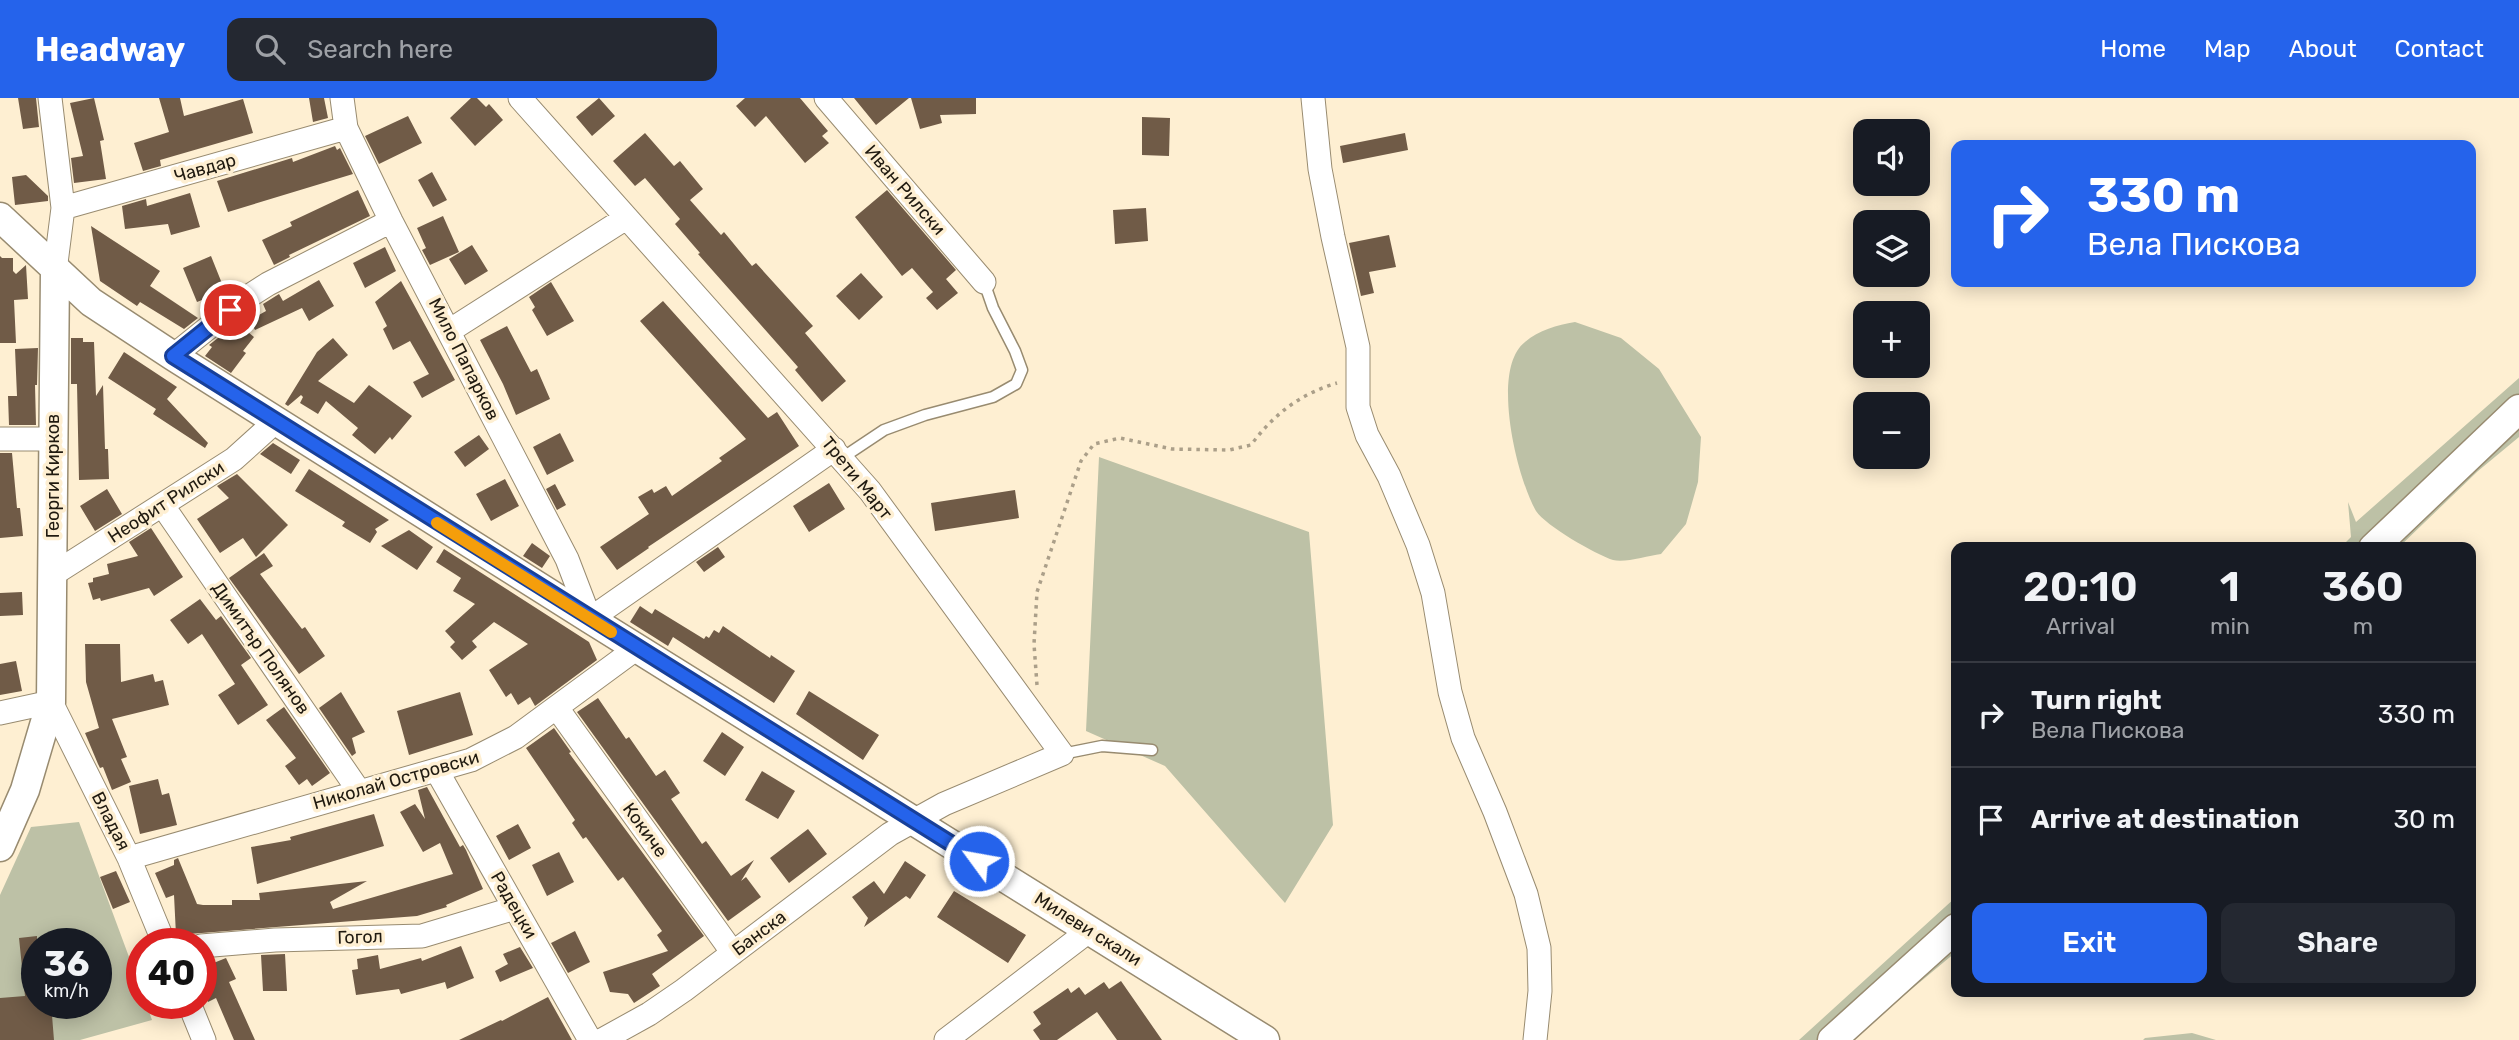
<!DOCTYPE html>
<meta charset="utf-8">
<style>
body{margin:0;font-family:Rubik,sans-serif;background:#242831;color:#f1f3f6;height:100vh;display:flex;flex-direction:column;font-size:26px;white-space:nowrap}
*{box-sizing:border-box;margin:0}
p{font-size:23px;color:#9ea1a6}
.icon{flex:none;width:38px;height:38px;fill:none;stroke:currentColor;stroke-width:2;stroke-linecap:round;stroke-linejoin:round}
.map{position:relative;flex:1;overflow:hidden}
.side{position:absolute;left:1951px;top:444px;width:525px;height:455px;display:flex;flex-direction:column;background:#171b24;border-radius:14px;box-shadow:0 4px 18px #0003}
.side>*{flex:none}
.hud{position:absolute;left:1951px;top:42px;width:525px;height:147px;border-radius:14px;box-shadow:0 4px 18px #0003;background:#2563eb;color:#fff;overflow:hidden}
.buttons{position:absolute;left:1853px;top:21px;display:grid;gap:14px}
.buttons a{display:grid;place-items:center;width:77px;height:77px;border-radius:14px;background:#171b24;box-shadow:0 4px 18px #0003;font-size:35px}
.speed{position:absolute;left:21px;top:830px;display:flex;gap:14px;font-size:35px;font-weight:700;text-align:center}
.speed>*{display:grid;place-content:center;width:91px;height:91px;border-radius:50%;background:#171b24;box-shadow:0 4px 18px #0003;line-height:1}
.speed small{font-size:18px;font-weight:400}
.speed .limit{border:10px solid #d22;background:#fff;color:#111}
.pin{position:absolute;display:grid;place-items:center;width:60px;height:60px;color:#fff;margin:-30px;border:4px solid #fff;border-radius:50%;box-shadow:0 2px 7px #0007}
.me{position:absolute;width:77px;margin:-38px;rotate:302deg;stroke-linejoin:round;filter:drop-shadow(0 0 5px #0008)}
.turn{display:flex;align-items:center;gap:24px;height:147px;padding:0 21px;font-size:32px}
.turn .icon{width:91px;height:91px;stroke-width:2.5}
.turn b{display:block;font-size:49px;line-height:60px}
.eta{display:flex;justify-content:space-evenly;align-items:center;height:119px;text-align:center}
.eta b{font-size:42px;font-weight:600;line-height:49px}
.action{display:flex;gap:14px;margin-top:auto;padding:14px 21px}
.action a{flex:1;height:80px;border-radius:14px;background:#2563eb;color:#fff;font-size:28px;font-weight:600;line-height:80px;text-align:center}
.action a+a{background:#242831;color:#f1f3f6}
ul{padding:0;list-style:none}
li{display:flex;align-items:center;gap:21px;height:105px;padding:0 21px;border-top:2px solid #363941}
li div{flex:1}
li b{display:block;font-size:26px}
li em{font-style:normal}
header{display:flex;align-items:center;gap:42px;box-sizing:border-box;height:98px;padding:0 35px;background:#2563eb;color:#fff}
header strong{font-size:33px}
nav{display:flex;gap:38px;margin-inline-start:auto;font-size:24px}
.search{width:490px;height:63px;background:#242831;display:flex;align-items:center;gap:18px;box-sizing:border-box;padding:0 24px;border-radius:14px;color:#9ea1a6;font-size:26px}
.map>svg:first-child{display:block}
.green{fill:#bdc1a6;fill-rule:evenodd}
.building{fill:#705b47}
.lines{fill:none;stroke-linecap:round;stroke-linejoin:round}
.service-casing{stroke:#988b70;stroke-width:13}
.minor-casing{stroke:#988b70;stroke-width:25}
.tertiary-casing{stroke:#988b70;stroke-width:31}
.path{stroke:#ab9f89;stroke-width:3.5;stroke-dasharray:3.5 5;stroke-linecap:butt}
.service{stroke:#fff;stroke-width:10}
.minor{stroke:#fff;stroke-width:23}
.tertiary{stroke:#fff;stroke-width:28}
.route-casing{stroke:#184099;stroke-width:18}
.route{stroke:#2563eb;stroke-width:12}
.slow{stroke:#f59e0b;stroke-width:12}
.labels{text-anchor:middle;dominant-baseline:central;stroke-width:7;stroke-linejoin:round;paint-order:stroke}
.street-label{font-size:18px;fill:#201a10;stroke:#feefd2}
</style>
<header>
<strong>Headway</strong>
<div class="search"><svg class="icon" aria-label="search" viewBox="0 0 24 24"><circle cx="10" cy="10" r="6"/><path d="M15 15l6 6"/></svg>Search here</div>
<nav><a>Home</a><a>Map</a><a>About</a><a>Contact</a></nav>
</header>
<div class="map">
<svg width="2519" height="942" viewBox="0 0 2519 942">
<rect width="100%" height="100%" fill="#feefd2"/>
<path class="green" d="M1575,224L1621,240L1659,271L1701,339L1698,384L1686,426L1661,456C1647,458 1625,465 1613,462C1595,456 1546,428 1536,413C1517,380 1490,271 1525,244C1539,232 1557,227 1575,224Z
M2519,280V339L2478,373L2398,450H2340L2351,439L2348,404L2356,424Z
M1099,359L1309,434L1333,727L1285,805L1165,668L1086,633Z
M79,724L142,894V905H146L152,922L80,942H0V797L31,729ZM37,845H96V905H37Z
M1956,799V854L1853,940L1854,942H1799Z
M2192,935L2216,942H2143L2145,940Z"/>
<path class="building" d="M18,0H36L39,29L23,31Z
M94,0L104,42L100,43L106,81L74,85L71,60L83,58L70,5Z
M159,0H180L184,18L243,1L253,35L160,62L161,68L143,73L134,45L169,34Z
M309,0H324L328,20L313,24Z
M471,0H477L486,9L489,6L503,22L475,48L450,20Z
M599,0L615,18L592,38L576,19Z
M745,0H800L828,33L822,38L829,45L805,65L766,18L755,29L736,8Z
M854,0H909L876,27Z
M911,0H976V16L940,17L942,25L920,31Z
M408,18L422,45L379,66L365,38Z
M1142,19L1170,20L1169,58L1142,57Z
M645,35L674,68L680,63L703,91L690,102L721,137L724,134L752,168L756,165L813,228L805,235L846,283L822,304L795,272L798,269L698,156L700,155L675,126L680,121L645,80L635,88L613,63Z
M1405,35L1408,52L1343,65L1340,48Z
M335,48L337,52L340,50L353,76L228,114L217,83L292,60L293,64Z
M432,74L447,102L433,109L418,82Z
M26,77L48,98V103L15,107L12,79Z
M358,92L370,118L289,157L290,159L274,167L262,142L292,128L290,124Z
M887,92L956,172L946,181L958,195L937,212L926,200L933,194L912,170L902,178L855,119Z
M190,95L200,129L171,137L168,126L125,131L122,108L146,101L147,108Z
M1146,110L1148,143L1115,146L1113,112Z
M443,118L459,154L430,167L422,152L426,150L417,130Z
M91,128L160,173L150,188L198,220L184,231L140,204L137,208L100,183Z
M1389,137L1396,169L1369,174L1374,195L1361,198L1349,145Z
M472,147L488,173L465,187L449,161Z
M385,149L396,173L365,190L353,165Z
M0,158L2,160H13V173L16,176L26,167L28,201L14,202L16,245H0Z
M211,158L225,193L197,204L183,170Z
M861,175L883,199L859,222L836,198Z
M319,182L334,208L309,223L302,210L255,232L250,222L266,213L263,206L279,196L283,203Z
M401,183L455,282L422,300L413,284L429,276L410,243L393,252L383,231L387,228L375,204Z
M551,184L574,223L547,238L532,212L535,209L529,199Z
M663,203L768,320L777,314L799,348L648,449L649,450L617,472L600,449L649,416L638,399L652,391L654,395L666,388L672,398L722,363L719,360L746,341L640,223Z
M237,225L254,239L243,253L246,255L231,275L205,258L212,249L209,247Z
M507,228L531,274L537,271L550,301L516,317L503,286L480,242Z
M71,240H83V244H94L96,298L103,287L105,351H108L109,381L79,382L77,286H71Z
M333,240L348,257L318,283L354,305L369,287L412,318L392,342L390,339L375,356L352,337L358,330L326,303L318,316L300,305L303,299L301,297L288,308L285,306L317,254Z
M38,250L37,287H35L36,327H9L8,298H17L15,251Z
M124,254L177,289L167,301L208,345L205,350L153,316L156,311L108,280Z
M560,335L574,363L547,377L533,349Z
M479,337L489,351L465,369L454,354Z
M273,345L300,362L291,376L260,356Z
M0,355H12L17,410H20L23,438L0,440Z
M309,371L389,422L375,431L377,434L370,445L342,428L345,424L295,393Z
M237,376L288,427L256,459L243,440L220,455L197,421L229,400L217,388Z
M505,381L519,408L491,423L476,396Z
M829,385L845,411L809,434L793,408Z
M555,386L566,407L557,412L546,391Z
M107,391L122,416L95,433L80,408Z
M1015,392L1019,420L935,433L931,405Z
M151,430L183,479L154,498L149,490L101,503L100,500L93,502L88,485L93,484V480L109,476L107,466L138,458L129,444Z
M409,432L433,449L417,472L381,448Z
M532,445L550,458L542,470L523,458Z
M718,449L725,459L704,474L696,464Z
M444,451L589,544L597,562L535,608L530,599L518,607L511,595L506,599L489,572L528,546L494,524L472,543L477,549L462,562L450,549L455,544L445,533L475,506L453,493L461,480L436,464Z
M264,455L273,468L260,476L302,531L305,529L325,558L299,576L229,480Z
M22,494L23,517L0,518V495Z
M200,501L216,522L221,518L251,560L241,567L268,607L238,627L218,597L235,586L202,536L188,546L170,522Z
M640,508L652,516L655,511L704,541L706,538L709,540L714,532L719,535L723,528L770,560L771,557L795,573L774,605L673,539L668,548L630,524Z
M85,546H120L121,584L153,576L155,584L163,582L169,607L112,621L127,659L121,661L131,684L112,692L103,669L100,670L98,666L85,635L99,630L86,584Z
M16,563L22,593L0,597V566Z
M809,593L879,637L863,662L796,616Z
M341,594L365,634L352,640L356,655L352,658L319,610Z
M460,594L473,637L409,657L397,613Z
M598,600L626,641L629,639L656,678L665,672L680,695L671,701L702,746L706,743L731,778L754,762L741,783L746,779L761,799L728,823L577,614Z
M284,609L330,675L312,688L307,681L299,687L285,668L296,660L266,622Z
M554,630L571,654L569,655L704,838L652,876L660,888L634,905L628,896L610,894L603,874L668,853L657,837L662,833L623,779L618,783L586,739L583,741L572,725L575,722L526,650Z
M722,634L744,649L725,678L703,663Z
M762,673L795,693L778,721L745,702Z
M158,681L162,697L169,695L177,727L140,736L129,688Z
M427,689L460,749L463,747L466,752L483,791L446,807L447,809L417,818L176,837L174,797L166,800L155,775L174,767V762L178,760L197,806L203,807H232V802H260L259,795L367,783L330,804L333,811L453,776L440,745L423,754L400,714L415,706L425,721L418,692Z
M374,716L384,748L257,786L251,749L291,742L290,739Z
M518,726L531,750L509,762L496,738Z
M808,731L827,756L789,785L770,760Z
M559,754L574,784L547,798L532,767Z
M905,763L926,777L910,801L906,798L864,829L868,820L852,799L874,783L884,796Z
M116,773L130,804L113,811L100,779Z
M954,793L1026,837L1008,865L937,819Z
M575,833L590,864L568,875L551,845Z
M37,838V905H51L54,942H0V900L25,898L19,840Z
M461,848L474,880L447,891L445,884L401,896L399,891L356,897L352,872L358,871L357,861L378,857L380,871L421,860L422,863Z
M520,849L533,870L500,884L495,873L508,866L503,856Z
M285,856L287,893H263L261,857Z
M226,860L236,881L229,884L255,942H234L216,900L208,904L201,889V870Z
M1121,883L1162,942H1117L1097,914L1057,942H1040L1033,932L1041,926L1033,914L1068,890L1071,895L1079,889L1085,897L1104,884L1109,891Z
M548,899L572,942H459L501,922L502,923Z"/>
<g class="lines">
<defs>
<path id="service" d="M842,360L884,332L925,317L993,299L1016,286L1022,272L1015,253L993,210L984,184
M1062,656L1102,648L1152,652"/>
<path id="minor" d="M50,0L63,110L55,173
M342,0L346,30L391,123L567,461L590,521L834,351
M520,0L870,393L1062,656L944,706L890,736L684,892L649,916L602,942
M826,0L984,184
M1313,0L1320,71L1333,139L1358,249V309L1367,337L1389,378L1418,447L1433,495L1450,594L1463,640L1495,714L1526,796L1539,850L1540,893L1535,942
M63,110L346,30
M449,233L626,120
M173,258L243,202L268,186L391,123
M0,341H53
M163,408L359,693
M52,477L234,361L275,324
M557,610L733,855
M0,615L51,604L129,760L164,845
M437,673L590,942
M129,760L471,662L516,639L637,550
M201,848L275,842L422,838L515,810
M189,905L204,942
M946,942L1090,832"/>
<path id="tertiary" d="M0,119L91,204L173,258L590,521L1265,942
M2373,450L2519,311
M0,749L25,692L51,604L55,173
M1832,942L1956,830"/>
</defs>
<use href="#service" class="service-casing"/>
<use href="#minor" class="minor-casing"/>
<use href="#tertiary" class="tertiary-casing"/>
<path class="path" d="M1037,587L1034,546L1037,494L1081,363L1094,346L1120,340L1172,351L1229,352L1251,347C1274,316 1300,296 1337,285"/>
<use href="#service" class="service"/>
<use href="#minor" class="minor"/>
<use href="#tertiary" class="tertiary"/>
</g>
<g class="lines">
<defs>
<path id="route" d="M230,212L173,258L979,763"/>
</defs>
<use href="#route" class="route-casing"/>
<use href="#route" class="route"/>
<path class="slow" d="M437,425L611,534"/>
</g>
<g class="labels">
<g class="street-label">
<text transform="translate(205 70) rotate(-16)">Чавдар</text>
<text transform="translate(905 92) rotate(49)">Иван Рилски</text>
<text transform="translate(464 261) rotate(63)">Мило Папарков</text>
<text transform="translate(53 378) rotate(-90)">Георги Кирков</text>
<text transform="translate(857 380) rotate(51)">Трети Март</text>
<text transform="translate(166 404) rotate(-33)">Неофит Рилски</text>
<text transform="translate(261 550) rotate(55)">Димитър Полянов</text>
<text transform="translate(396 682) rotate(-16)">Николай Островски</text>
<text transform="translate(111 723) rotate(63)">Владая</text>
<text transform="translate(645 732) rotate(54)">Кокиче</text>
<text transform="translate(514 807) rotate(60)">Радецки</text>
<text transform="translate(1088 831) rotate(32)">Милеви скали</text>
<text transform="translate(759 835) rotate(-37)">Банска</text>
<text transform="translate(360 839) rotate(-2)">Гогол</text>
</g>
</g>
</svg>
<div class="buttons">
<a><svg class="icon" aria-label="sound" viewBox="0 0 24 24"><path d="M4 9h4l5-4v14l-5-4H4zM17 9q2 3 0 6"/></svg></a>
<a><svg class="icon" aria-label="layers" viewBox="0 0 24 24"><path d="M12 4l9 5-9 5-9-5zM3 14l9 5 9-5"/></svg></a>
<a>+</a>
<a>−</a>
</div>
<div class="speed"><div>36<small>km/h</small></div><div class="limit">40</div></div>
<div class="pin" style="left:230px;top:212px;background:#d93025"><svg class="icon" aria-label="arrive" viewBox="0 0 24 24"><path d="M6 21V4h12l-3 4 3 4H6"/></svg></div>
<svg class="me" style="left:979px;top:763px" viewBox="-20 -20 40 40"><circle r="17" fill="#2563eb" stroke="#fff" stroke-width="3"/><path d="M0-11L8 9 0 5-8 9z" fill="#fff"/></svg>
<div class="hud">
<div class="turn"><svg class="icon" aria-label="right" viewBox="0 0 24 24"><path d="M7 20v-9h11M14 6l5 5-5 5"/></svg><div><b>330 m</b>Вела Пискова</div></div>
</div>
<section class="side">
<div class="eta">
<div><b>20:10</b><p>Arrival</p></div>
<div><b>1</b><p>min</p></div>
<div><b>360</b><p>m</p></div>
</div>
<ul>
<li><svg class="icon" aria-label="right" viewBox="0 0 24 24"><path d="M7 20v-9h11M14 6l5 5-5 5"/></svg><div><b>Turn right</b><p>Вела Пискова</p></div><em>330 m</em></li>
<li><svg class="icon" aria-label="arrive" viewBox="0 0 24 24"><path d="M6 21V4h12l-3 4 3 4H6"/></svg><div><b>Arrive at destination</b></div><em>30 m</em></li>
</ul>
<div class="action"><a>Exit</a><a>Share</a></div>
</section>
</div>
